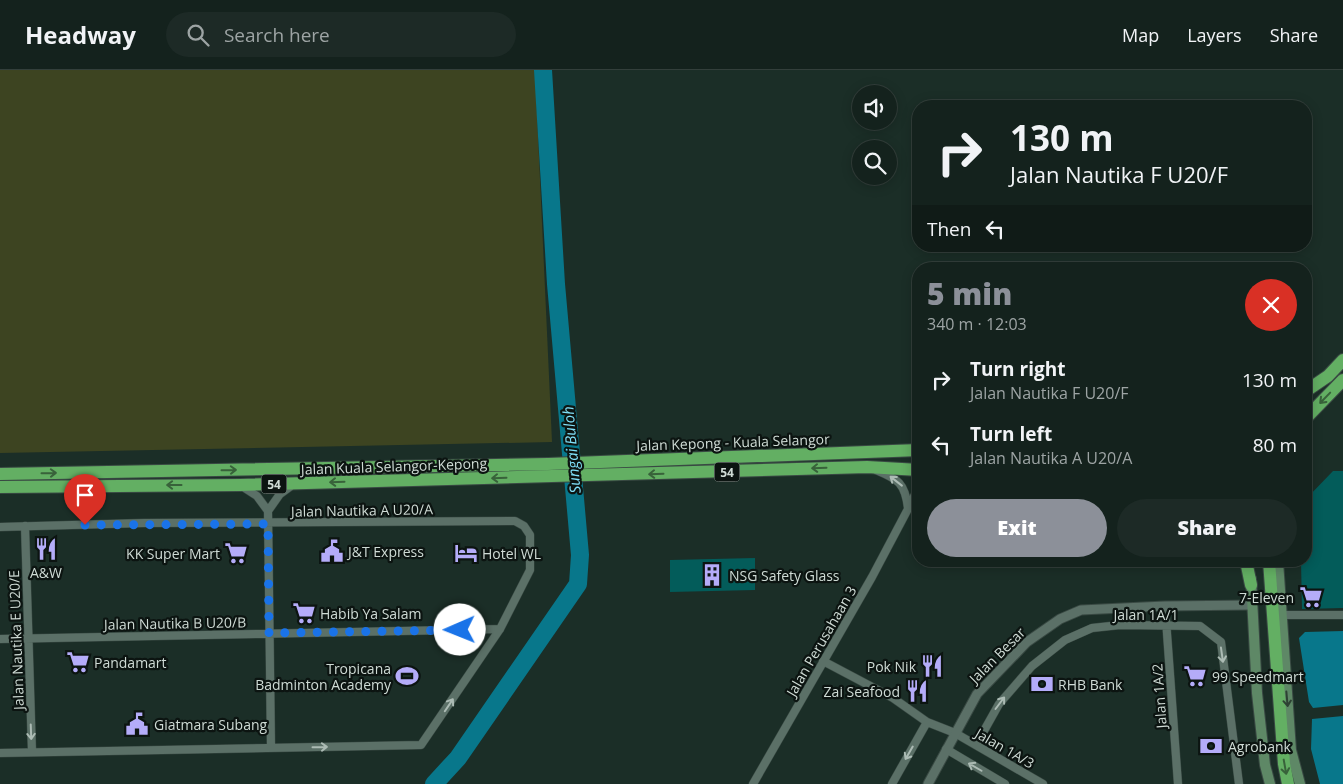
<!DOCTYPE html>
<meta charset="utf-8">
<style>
body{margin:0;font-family:"Open Sans",sans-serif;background:#1d2a26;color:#f1f3f6;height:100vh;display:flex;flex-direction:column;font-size:19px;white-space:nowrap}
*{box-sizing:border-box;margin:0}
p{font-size:16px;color:#9da4a4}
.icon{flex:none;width:28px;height:28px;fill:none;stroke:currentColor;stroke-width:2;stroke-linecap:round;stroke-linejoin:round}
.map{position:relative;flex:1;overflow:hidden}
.drawer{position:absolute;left:912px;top:192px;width:400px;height:305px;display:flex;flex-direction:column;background:#14221d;border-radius:20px;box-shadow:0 2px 12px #0003,0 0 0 1px #333f3b}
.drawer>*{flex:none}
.top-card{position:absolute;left:912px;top:30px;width:400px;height:152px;border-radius:20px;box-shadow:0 2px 12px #0003,0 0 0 1px #333f3b;background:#14221d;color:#f1f3f6;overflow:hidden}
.buttons{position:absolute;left:852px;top:15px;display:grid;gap:10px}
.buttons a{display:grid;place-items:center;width:45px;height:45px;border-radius:50%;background:#14221d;box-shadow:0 2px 12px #0003,0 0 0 1px #333f3b;font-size:25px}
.pin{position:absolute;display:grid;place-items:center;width:42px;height:42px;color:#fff;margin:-51px -21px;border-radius:50% 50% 50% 0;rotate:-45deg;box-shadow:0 0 5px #0007}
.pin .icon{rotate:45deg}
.me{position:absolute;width:55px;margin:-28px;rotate:269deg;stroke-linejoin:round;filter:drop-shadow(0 0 4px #0008)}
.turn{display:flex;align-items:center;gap:18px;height:105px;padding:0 15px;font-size:22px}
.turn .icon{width:65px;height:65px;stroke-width:2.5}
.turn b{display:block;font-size:35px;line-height:42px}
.then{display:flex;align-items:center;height:48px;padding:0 15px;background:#0003;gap:10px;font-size:19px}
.round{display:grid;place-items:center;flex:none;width:52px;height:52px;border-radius:26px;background:#1d2a26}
.summary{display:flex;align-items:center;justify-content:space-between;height:85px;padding:0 15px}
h1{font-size:30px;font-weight:800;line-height:38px;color:#8c9099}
.action{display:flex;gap:10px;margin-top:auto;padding:10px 15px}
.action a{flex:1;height:58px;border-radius:30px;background:#8c9099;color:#fff;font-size:20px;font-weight:800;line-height:58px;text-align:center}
.action a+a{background:#1d2a26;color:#f1f3f6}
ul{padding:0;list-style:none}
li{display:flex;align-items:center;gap:15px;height:65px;padding:0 15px}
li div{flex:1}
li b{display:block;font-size:19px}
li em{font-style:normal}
header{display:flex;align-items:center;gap:30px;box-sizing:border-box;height:70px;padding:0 25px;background:#14221d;border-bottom:1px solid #333f3b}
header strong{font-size:24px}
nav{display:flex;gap:28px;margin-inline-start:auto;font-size:18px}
.search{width:350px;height:45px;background:#1d2a26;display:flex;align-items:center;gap:12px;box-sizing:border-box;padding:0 18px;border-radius:28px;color:#9da4a4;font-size:19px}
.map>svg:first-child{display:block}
.green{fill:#3d4421}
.water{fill:#08778b}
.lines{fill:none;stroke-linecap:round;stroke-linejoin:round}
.river{stroke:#08778b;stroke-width:18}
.building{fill:#035c5a}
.minor-casing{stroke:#394943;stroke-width:9}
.tertiary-casing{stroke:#394943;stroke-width:11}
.secondary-casing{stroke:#394943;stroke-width:12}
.trunk-casing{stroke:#394943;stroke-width:14}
.minor{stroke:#5b7067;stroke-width:8}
.tertiary{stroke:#5b7067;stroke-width:9}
.secondary{stroke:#5e8866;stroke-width:10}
.trunk{stroke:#63af63;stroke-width:12}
.oneway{stroke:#38623a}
.oneway2{stroke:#acbbb4}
.oneway3{stroke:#2d4233}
.route{stroke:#1a73e8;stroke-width:9;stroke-dasharray:0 16.2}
.labels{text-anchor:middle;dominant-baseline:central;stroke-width:4.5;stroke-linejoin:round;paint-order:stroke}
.shield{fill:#0c1411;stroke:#949f9a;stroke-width:1}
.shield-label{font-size:12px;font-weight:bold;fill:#cfdbd5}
.street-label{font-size:14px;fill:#cfdbd5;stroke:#0c1411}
.poi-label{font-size:14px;fill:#cfdbd5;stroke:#0c1411;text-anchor:start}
.water-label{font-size:15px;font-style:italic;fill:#81e1fa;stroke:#0c1411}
</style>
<header>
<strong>Headway</strong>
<div class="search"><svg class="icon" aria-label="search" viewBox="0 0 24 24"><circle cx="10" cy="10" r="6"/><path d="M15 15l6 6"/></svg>Search here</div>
<nav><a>Map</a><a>Layers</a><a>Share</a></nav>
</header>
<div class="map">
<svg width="1343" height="714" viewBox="0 0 1343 714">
<rect width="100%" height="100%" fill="#1b2e27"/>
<path class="green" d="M0,0H535L552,372L0,383Z"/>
<path class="water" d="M1343,561V635L1313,638L1309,632L1299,568L1305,562Z
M1343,646V714H1320L1311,679L1312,649Z"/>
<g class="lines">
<path class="river" d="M434,714L458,688L578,514L580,485L556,214L543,0"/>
</g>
<path class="building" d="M1333,401H1343V538L1302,539L1301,491H1306V429Z
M755,488V520L670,522V490Z"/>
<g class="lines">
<defs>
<path id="minor" d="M876,400C898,409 905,413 908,438
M243,417L257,426L268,441L271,678
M268,441L280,424L291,416
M25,456L32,682
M0,457L144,453L515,451L524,456L530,465V500L500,559L421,675L0,683
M1165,536L1178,714
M1281,545H1343
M0,569L500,559
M823,591L893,628L927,652L955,663L1043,714
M976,675L999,634L1032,596L1065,570L1092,558L1120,555L1200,556L1221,572L1239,714
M946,679L1005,714
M753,714L872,507L908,439L919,416
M892,714L927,652"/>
<path id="tertiary" d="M928,714L977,624L1027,572L1060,549L1081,540L1165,536L1252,535"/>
<path id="secondary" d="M1278,491L1291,680L1300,714
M1251,509L1257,623L1265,695L1270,714"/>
<path id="trunk" d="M1306,321L1328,306L1343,290
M1306,348L1343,310
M0,404L548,394L919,380
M0,417L240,415L867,397L919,400
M1246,491L1251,515
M1269,491L1284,694L1288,714"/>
</defs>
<use href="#minor" class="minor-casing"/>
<use href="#tertiary" class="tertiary-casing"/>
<use href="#secondary" class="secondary-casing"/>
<use href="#trunk" class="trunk-casing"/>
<use href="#minor" class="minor"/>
<use href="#tertiary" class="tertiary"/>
<use href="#secondary" class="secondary"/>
<use href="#trunk" class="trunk"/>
</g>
<defs><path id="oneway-shaft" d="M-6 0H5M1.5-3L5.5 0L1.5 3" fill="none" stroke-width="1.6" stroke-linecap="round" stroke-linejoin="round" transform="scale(1.25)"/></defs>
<g class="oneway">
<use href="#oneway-shaft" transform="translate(1325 328) rotate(134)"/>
<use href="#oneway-shaft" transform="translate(819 398) rotate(178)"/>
<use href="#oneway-shaft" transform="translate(229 400) rotate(-1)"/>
<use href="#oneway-shaft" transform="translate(49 403) rotate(-1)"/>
<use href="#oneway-shaft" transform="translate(656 404) rotate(178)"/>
<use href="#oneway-shaft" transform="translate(499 408) rotate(178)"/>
<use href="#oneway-shaft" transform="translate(337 412) rotate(178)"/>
<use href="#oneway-shaft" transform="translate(174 415) rotate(180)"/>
<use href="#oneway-shaft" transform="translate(1285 697) rotate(80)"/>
</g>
<g class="oneway2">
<use href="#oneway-shaft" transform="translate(896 411) rotate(-142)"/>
<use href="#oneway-shaft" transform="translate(1222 585) rotate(82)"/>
<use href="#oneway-shaft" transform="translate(1000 633) rotate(-53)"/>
<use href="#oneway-shaft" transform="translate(449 635) rotate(-56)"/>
<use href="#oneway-shaft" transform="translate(31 662) rotate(88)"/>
<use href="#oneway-shaft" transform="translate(320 677) rotate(-1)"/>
<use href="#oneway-shaft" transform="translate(909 683) rotate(120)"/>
<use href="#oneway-shaft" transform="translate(975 697) rotate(-150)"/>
</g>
<use class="oneway3" href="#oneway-shaft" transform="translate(1287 629) rotate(85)"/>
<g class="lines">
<path class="route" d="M85,455L268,454L269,563L460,560"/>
</g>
<defs>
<symbol id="restaurant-bare" viewBox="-9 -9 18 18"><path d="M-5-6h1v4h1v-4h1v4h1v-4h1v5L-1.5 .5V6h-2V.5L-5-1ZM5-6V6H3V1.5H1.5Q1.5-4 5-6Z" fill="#b4acf9" stroke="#0c1411" stroke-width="2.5" paint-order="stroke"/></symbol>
<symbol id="civic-bare" viewBox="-9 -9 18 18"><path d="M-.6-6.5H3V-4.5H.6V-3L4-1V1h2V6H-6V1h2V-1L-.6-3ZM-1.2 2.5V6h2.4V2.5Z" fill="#b4acf9" stroke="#0c1411" stroke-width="2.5" paint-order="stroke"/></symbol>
<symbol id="supermarket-bare" viewBox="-9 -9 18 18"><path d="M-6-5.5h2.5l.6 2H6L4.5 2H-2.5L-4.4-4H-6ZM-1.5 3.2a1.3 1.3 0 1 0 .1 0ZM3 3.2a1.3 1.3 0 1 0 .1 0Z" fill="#b4acf9" stroke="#0c1411" stroke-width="2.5" paint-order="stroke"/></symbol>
<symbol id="hotel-bare" viewBox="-9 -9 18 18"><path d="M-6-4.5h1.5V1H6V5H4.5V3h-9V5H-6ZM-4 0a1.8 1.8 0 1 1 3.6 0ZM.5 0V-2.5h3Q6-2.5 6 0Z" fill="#b4acf9" stroke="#0c1411" stroke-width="2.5" paint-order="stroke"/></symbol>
<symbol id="building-bare" viewBox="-9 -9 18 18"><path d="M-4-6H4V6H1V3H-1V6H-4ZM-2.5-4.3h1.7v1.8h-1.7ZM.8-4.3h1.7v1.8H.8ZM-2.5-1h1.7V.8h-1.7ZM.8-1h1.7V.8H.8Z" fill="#b4acf9" stroke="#0c1411" stroke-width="2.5" paint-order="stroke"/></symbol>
<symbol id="stadium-bare" viewBox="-9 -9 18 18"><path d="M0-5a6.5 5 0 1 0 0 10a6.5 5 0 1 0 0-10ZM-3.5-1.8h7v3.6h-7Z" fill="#b4acf9" stroke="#0c1411" stroke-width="2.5" paint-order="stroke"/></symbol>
<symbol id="bank-bare" viewBox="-9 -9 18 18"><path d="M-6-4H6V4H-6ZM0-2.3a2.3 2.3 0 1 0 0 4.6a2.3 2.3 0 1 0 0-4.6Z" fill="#b4acf9" stroke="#0c1411" stroke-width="2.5" paint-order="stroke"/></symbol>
</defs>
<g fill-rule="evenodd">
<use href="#restaurant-bare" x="30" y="463" width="32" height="32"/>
<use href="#civic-bare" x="316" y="465" width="32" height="32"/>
<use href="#supermarket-bare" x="220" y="467" width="32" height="32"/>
<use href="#hotel-bare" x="450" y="467" width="32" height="32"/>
<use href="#building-bare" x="696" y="489" width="32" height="32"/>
<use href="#supermarket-bare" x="1295" y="511" width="32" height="32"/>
<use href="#supermarket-bare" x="288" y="527" width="32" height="32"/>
<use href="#supermarket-bare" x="62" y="576" width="32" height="32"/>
<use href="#restaurant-bare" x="916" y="580" width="32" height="32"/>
<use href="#stadium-bare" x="391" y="590" width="32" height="32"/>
<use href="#supermarket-bare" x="1179" y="590" width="32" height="32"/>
<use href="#bank-bare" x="1026" y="598" width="32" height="32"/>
<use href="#restaurant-bare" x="901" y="605" width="32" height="32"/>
<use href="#civic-bare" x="121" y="638" width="32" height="32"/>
<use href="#bank-bare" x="1195" y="660" width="32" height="32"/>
</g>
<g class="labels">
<g class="shield">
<rect x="714.5" y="392.5" width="25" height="19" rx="4"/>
<rect x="261.5" y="404.5" width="25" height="19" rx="4"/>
</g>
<g class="shield-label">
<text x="727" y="402">54</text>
<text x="274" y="414">54</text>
</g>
<g class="street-label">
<text transform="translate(733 372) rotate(-2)">Jalan Kepong - Kuala Selangor</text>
<text transform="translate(394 396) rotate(-2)">Jalan Kuala Selangor-Kepong</text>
<text transform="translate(362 440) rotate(-1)">Jalan Nautika A U20/A</text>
<text x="1146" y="544">Jalan 1A/1</text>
<text transform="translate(175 553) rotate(-1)">Jalan Nautika B U20/B</text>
<text transform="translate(16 570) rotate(-92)">Jalan Nautika E U20/E</text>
<text transform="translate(821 571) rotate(-60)">Jalan Perusahaan 3</text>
<text transform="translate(997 585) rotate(-45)">Jalan Besar</text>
<text transform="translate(1159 626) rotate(-94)">Jalan 1A/2</text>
<text transform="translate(1005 678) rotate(30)">Jalan 1A/3</text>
</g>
<g class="poi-label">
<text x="348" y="481">J&amp;T Express</text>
<text x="220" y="483" text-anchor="end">KK Super Mart</text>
<text x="482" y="483">Hotel WL</text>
<text x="46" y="502" text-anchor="middle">A&amp;W</text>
<text x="729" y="505">NSG Safety Glass</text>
<text x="1294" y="527" text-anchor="end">7-Eleven</text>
<text x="320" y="543">Habib Ya Salam</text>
<text x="94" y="592">Pandamart</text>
<text x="916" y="596" text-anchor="end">Pok Nik</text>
<text x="391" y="598" text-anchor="end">Tropicana<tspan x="391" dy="16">Badminton Academy</tspan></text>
<text x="1212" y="606">99 Speedmart</text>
<text x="1058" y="614">RHB Bank</text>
<text x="900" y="621" text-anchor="end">Zai Seafood</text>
<text x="154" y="654">Giatmara Subang</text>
<text x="1228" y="676">Agrobank</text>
</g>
<g class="water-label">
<text transform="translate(571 380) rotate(-95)">Sungai Buloh</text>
</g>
</g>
</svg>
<div class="buttons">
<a><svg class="icon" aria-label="sound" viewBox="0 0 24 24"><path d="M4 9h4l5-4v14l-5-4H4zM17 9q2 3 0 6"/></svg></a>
<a><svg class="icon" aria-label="search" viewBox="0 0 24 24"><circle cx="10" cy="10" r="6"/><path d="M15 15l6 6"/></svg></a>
</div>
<div class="pin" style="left:85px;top:455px;background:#d93025"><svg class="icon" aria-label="arrive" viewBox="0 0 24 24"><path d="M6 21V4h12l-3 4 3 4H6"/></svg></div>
<svg class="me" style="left:460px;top:560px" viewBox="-20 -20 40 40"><circle r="19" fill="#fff"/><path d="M0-13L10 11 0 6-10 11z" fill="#1a73e8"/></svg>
<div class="top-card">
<div class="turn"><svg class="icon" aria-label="right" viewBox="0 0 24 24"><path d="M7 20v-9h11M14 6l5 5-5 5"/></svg><div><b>130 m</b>Jalan Nautika F U20/F</div></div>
<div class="then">Then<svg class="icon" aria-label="left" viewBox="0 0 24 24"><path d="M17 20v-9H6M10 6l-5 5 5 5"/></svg></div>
</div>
<section class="drawer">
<div class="summary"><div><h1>5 min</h1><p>340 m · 12:03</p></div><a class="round" style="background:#d93025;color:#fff"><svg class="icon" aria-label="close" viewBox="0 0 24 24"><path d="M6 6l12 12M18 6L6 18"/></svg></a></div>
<ul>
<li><svg class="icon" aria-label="right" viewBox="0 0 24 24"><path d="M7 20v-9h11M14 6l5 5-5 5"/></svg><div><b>Turn right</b><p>Jalan Nautika F U20/F</p></div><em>130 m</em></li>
<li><svg class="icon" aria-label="left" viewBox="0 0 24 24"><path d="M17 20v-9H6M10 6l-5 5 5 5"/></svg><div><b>Turn left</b><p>Jalan Nautika A U20/A</p></div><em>80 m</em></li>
</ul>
<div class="action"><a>Exit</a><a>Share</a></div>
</section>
</div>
